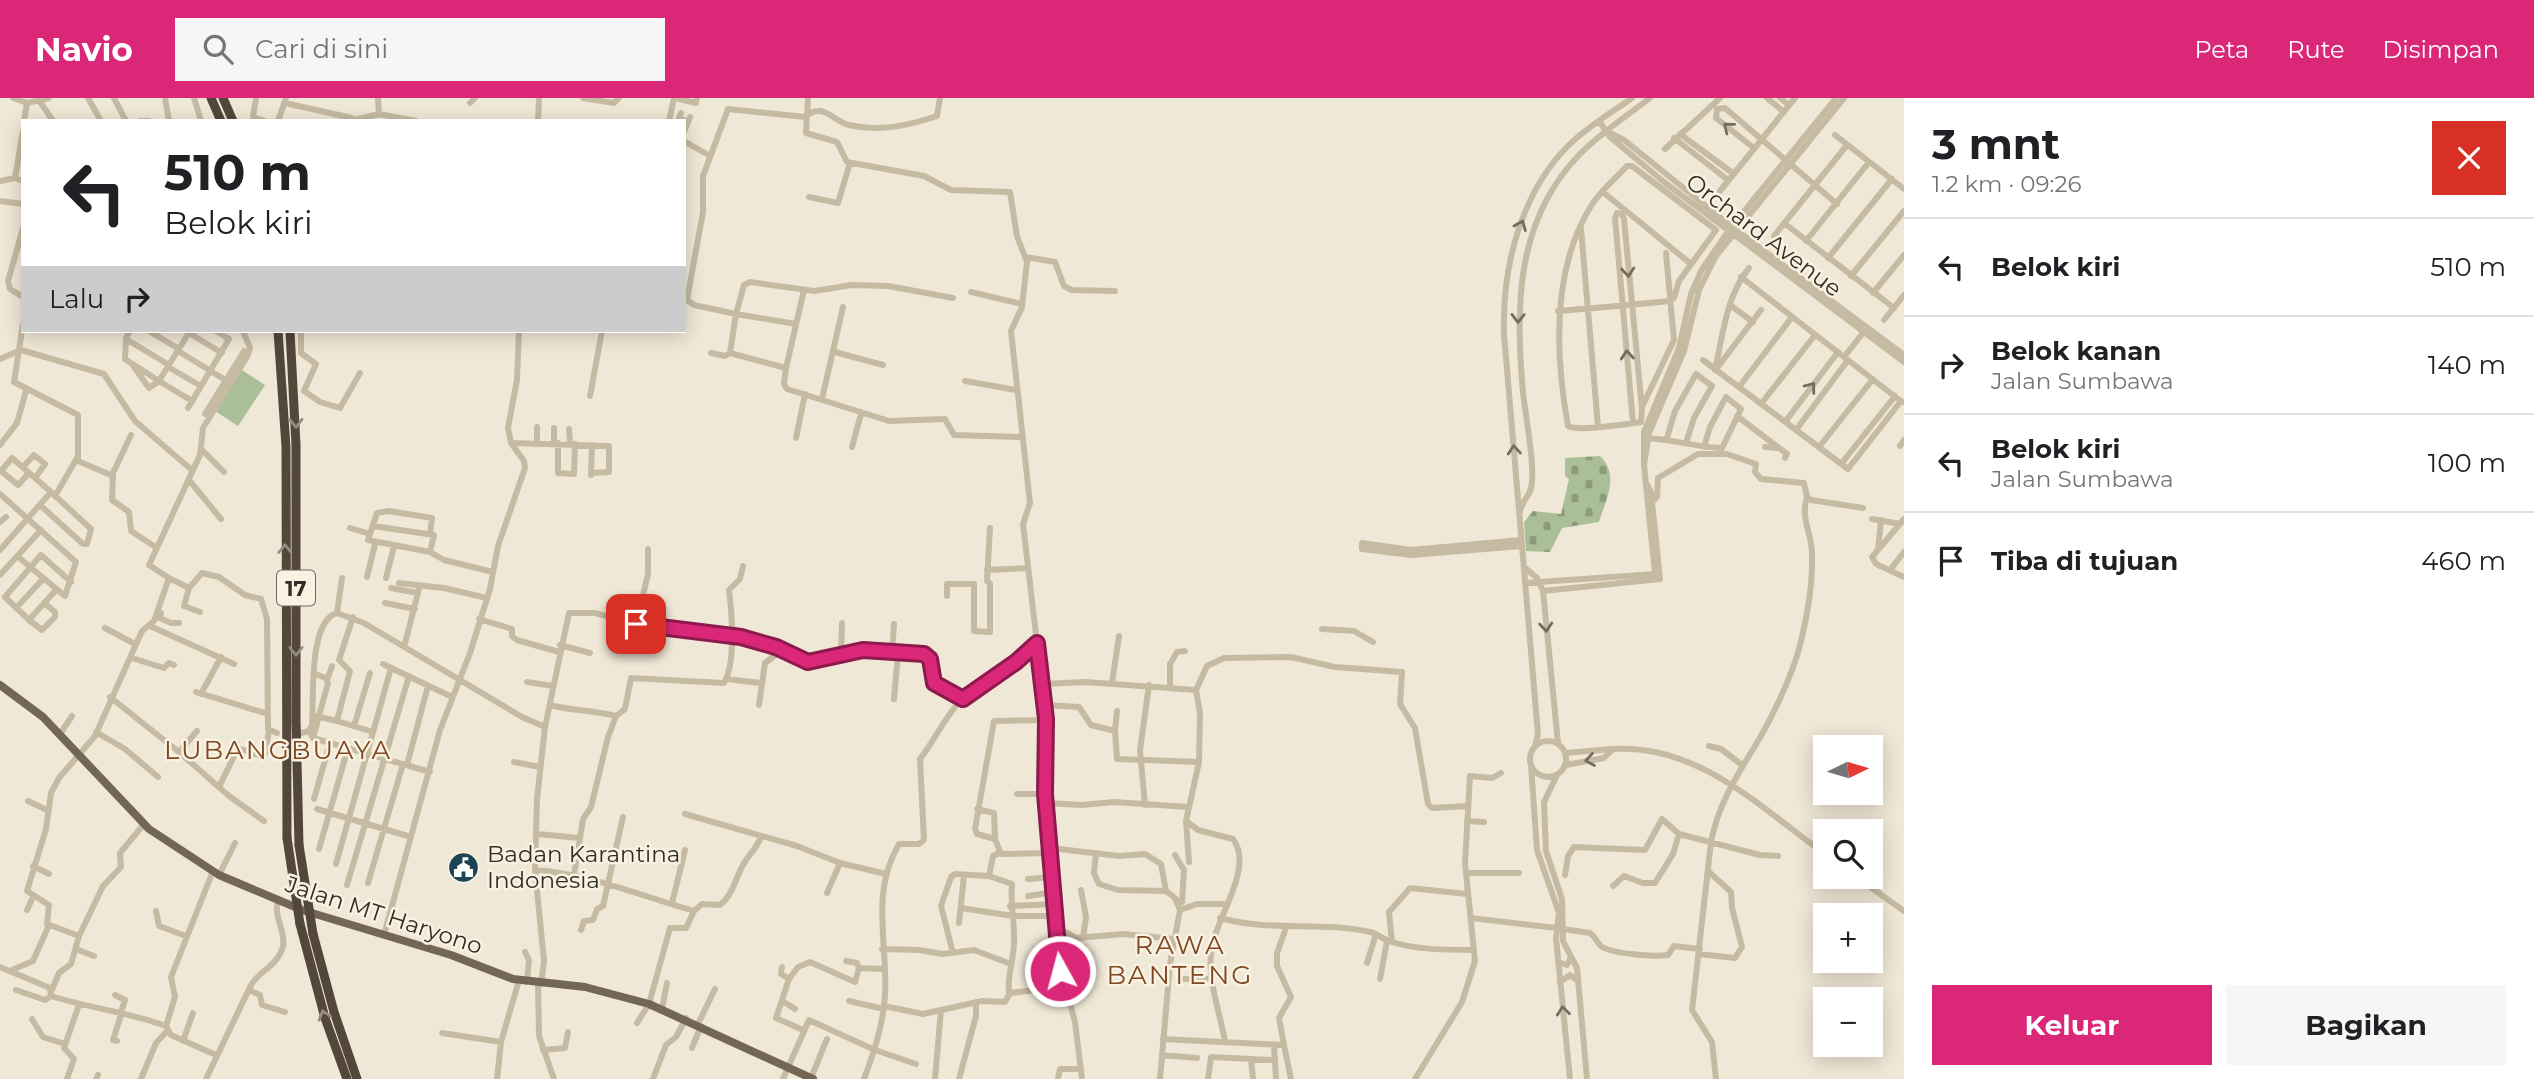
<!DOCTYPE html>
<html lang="id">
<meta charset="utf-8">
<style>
body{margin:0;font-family:Montserrat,sans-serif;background:#f6f6f6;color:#202124;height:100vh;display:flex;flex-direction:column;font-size:26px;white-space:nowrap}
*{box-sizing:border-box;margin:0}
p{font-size:23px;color:#757577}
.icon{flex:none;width:38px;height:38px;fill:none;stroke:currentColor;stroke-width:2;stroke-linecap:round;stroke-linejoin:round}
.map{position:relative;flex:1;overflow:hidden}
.panel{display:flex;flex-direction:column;background:#fff;width:630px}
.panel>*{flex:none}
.hud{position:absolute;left:21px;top:21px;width:665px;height:214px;border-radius:0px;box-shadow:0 4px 18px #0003;background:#fff;color:#202124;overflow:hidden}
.needle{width:46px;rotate:85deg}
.buttons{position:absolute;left:1813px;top:637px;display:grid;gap:14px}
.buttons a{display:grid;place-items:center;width:70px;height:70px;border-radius:0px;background:#fff;box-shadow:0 4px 18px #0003;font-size:35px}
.pin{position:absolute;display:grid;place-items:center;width:60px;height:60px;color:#fff;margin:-30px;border-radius:14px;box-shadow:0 4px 10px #0006}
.me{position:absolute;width:77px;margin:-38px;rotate:353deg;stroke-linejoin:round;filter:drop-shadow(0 0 5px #0008)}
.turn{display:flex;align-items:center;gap:24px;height:147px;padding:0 28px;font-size:32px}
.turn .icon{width:91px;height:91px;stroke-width:2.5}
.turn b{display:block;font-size:49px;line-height:60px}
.then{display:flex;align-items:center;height:66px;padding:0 28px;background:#0003;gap:14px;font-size:26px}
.round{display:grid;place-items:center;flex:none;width:74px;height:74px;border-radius:0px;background:#f6f6f6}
.summary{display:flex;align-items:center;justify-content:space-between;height:119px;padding:0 28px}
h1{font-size:42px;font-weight:700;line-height:52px}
.action{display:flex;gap:14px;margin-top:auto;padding:14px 28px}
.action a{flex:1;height:80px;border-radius:0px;background:#db2777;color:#fff;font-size:28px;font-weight:700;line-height:80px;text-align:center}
.action a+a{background:#f6f6f6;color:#202124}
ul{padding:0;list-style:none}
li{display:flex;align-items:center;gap:21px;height:98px;padding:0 28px;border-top:2px solid #e0e0e0}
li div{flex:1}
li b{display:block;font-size:26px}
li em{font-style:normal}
header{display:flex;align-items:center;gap:42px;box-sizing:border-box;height:98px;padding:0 35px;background:#db2777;color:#fff}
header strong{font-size:33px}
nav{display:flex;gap:38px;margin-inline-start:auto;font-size:24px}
.search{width:490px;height:63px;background:#f6f6f6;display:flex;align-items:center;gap:18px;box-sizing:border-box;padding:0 24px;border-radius:0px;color:#757577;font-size:26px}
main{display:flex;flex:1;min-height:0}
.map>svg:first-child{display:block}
.cemetery{fill:url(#cemetery-stones)}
.green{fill:#aabe97}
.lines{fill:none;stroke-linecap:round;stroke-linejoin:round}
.minor{stroke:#c7baa3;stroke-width:6}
.major{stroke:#746656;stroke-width:8}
.highway{stroke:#53473c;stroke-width:9}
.highway-bridge{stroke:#53473c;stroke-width:9}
.oneway{stroke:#756c5e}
.oneway2{stroke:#958b7e}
.route-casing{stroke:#8e194d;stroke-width:18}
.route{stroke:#db2777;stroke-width:12}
.labels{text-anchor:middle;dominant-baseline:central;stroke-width:5;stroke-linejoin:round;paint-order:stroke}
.shield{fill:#f8f2e2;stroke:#6d675e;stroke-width:2}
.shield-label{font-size:21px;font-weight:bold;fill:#322c25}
.street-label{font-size:23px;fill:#322c25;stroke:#f8f2e2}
.poi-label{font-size:23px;fill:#322c25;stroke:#f8f2e2;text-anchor:start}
.quarter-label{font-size:26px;letter-spacing:2px;fill:#804720;stroke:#f8f2e2}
</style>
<header>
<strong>Navio</strong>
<div class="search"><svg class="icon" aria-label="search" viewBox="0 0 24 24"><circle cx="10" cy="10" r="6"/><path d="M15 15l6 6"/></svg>Cari di sini</div>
<nav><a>Peta</a><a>Rute</a><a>Disimpan</a></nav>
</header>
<main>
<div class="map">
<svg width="1904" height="981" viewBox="0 0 1904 981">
<defs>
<pattern id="cemetery-stones" width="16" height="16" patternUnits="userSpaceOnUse" patternTransform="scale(1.75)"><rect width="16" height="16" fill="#aabe97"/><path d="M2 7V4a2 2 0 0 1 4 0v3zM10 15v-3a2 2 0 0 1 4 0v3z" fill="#8b9b7b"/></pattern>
</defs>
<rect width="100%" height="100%" fill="#f0e8d6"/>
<path class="cemetery" d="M1600,358C1620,377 1606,401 1599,424L1562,430L1550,454L1526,453L1524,424L1533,413L1561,416L1569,381L1565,378V360Z"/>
<path class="green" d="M242,272L265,287L238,328L215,313Z"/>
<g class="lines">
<path class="minor" d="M13,0L27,5L49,0
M88,0L101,23
M114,0L126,23
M165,0L169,23
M194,0L201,23
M256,0L253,19L265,23
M378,0L379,16
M583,0L614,5L619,0
M808,0L806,35L837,44L847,64L924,78L951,92L1010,94L1017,138L1027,164L1022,209L1011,233L1030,405L1023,426L1046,622V696L1059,865L1075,924L1082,981
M940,0L937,18C907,28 879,34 849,27C832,23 823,3 805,19L728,11L703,78V114L687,202L694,207L736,216L730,255L786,270L784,286L787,291L889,323L945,321L954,337L1022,339
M1767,0L1784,14
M1780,0L1789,7
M1836,0L1729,132L1701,173L1691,196L1679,250L1644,334V367L1649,335L1684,253L1699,192L1716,158L1844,0
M679,1L696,5L697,0
M39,2L53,23
M285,5L352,20
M470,5L475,0
M681,15L679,20L688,24
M24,23L27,5
M140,23H149
M278,23L286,0
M350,23L379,16L416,23
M538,23L539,0
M669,23L674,0
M1599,23L1610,39L1664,84L1904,264
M684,34L690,19
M1610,35L1624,42L1732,129L1904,257
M1680,36L1734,76
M1835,37L1904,91
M1674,40L1728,82
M684,43L710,58
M1754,50L1716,20L1717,11L1725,10L1837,106
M1665,51L1720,0
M15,80L23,33
M0,83L15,80L23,83
M1720,93L1795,0
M1603,94L1691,166
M809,99L838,105L850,65
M0,103L23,106
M1784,125L1894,210
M23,130L8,183L10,191L23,199
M1581,131L1598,328
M1774,138L1847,47
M1806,143L1869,64
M1026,159L1055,164L1064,188L1072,192L1115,193
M1828,160L1892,81
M1851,178L1904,113
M1741,179L1902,304
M971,194L1022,206
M1873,195L1904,157
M1730,207L1753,224
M1558,213C1595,210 1632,207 1669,203L1674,200L1679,183L1716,132L1632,68H1627C1615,81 1600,93 1591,108C1552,171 1555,256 1568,328C1578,334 1626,326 1641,324L1642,311L1624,121L1622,116L1617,115L1615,120L1633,325
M1884,222L1904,197
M23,226L14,284L78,317V363L113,378L112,402L129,414L131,433L157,450
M796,226L736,216L744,187L750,184L814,193L852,187L888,188L953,200
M130,233L126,240L125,261L159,283L149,290L132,266
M149,233L179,251
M190,233L159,283L192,303
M301,233V255L316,266L304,293L320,304L340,310L360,275
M189,235L222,255
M126,241L169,267
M178,253L227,283
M835,254L883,267
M711,255L725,258L730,255
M1844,259L1866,231
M0,261L21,252L104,276L135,323L193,373
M1703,262L1848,371L1901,303
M168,269L201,288
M786,270L804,192
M1717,270L1761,212
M1715,272C1723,237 1726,198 1749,170
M965,283L1016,292
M1739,289L1792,219
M590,298L602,233
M822,301L843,209
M1761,306L1815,237
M1642,309L1674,242L1666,155
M188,310L229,241L216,233
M205,316L244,253
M1737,318L1787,356L1785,360
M1785,324L1838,254
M537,329V344
M554,330V345
M569,331L570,345
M1796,332L1848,262
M796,340L805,296
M1645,340C1672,341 1696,349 1722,350L1741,311L1726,299L1710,329L1704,349
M1667,340L1675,313L1696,276L1712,288L1694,320L1686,345
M511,345L609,348V374L591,375
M558,345V375L574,376L575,346
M0,347L17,325L26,293
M1900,348L1904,342
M852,349L861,316
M1765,349L1777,350
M1819,349L1873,281
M201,351L224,374
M1841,366L1895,298
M23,369L34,357L45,366L35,380
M29,375L18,387L1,373L12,360L51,394
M112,377L131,337
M591,377L592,347
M189,382L221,421
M0,396L76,464L65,498L17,458
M55,398L77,360
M1652,404L1657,399L1658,380L1698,356H1727L1756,366L1755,374L1761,381L1804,385L1807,399L1811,402L1863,410
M1520,414C1521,404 1529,399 1531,390C1536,372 1525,315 1523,294C1515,210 1516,122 1579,57C1599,36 1627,18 1650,0
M1872,421L1900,426
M1904,421L1872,459L1876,466L1904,479
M0,424L6,419
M373,428L434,437L430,454
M350,430L370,436
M430,436L432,420L389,413L377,415L368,442L430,454L444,462L493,474
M1521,442L1411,452L1362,445V451L1411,457L1522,448
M0,452L51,394L91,431L87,446H83L40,407
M1878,452L1881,422
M1524,469L1537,480L1543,493L1558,645
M987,472L1027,470
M1890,472L1904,454
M0,477L41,432
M367,479L375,446
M169,480L189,490L202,475L219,479L245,497L261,501L267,521L268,631L277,635
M386,480L394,448
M399,485L444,490L487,500
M1525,485L1655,476L1644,367
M189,490L184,508L200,514
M391,490L418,495
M55,493L29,522L5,499L41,457L71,484
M1543,493L1660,481L1651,394L1647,386
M947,498V486H974V533L990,534V485L987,483L990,430
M385,505L415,511
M16,510L43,481
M161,515L160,520L171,525H179
M337,515L342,480
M353,519L339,562L350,573L337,623L373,634
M479,521L512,531V538L517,542L559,554
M29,522L42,532L55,519V514L44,505
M636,526L648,476V451
M150,528L234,566
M105,530L135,546
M1322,531L1354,533L1373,544
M560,547L590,555
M404,549L419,491
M892,555L894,526
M841,557L842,525
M132,560L164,570L169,565L174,567
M383,566L452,599
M727,581L760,585
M327,582L332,568
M527,584L553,588
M1112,585L1119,538
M1043,586L1085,584L1196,592
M1170,589V566L1177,554L1185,553
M1196,592L1207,568L1224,560L1291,559L1335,569L1402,574L1400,606L1415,630L1428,706L1432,710L1468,708
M1196,592L1200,615L1199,664L1186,723L1198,732L1233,741C1254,769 1218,817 1212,848C1206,880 1220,913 1225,944
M196,594L268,616
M201,596L221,559
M110,599L179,654L197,633
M894,601L898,556
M550,607C572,613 592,612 616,618
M759,607L765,565L782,552
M1045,607L1079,609L1091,627L1115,633L1117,661L1199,664
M315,618L337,623
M1046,622L994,623L975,731L977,736L995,741L1001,756L1051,755
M354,628L370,575
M309,633L313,640L430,674
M1115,633L1117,613
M96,634L125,651L158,679
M301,635L309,633L312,627C314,601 308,523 337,515L364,525L522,619L545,629
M60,636L72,618
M313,640L328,585L326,580L315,576
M1530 661a18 18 0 1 1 36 0a18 18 0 1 1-36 0Z
M1709,648L1721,651L1742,667
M1535,649L1538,636L1504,236C1502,171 1520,96 1568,48C1587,29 1611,15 1632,0
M1613,651C1697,645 1761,710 1825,756
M179,654L229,698L264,723
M514,664L540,669
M407,667L428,588
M1531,667L1537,752L1559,815L1556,840L1570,981
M1566,667L1604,660L1613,651L1566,655
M1557,677L1544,704L1546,753L1562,801L1563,843L1577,870L1587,981
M219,689L238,650L261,658L265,656L269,633
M1017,696H1046
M314,701L330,645
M28,703L49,713
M1046,705L1082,707L1114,704L1188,709
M1145,707L1140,652L1149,587
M317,711L411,739
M977,711L994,715L995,741
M685,716L797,748L840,765L886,776
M1186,723L1189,764
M1467,723L1484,724
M538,736L579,740
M1050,750L1119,758L1145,756L1161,766L1166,793L1175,800L1180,812L1197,806H1225
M319,751L348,650
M1096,755L1094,775L1099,786L1118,792L1166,793
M1175,757L1184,772L1182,804L1178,803
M336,766L391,570
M33,768L49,776
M535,772C591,776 641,798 694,813L702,806L720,807C733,797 735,781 743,767C749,756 757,751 761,738
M213,773L171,879L175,899L166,928L171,937L216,957
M1466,775H1519
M219,777L235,745
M574,777L583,721L591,709L608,639L616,618L625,611L631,580L724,585C736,565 732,516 729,492L740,481L743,468
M1565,777L1568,758L1574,749L1645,752L1662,721L1679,736L1760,757L1778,758
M989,778L1012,786C1010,806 1015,824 1014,844C1014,862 1007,877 1009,895
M1856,779L1904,813
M1028,781L1053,779
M368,785L403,666
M347,787L409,578
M1613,788L1624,778L1643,785H1655L1673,756L1679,736
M1081,792L1086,819L1083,840
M827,795L840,765
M1028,798L1055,794
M672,805L685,752
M1010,808L1056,806
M961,810L1013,818H1057
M27,812L33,799
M156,813L159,828L186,838
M1220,820C1270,834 1320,823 1370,834C1377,835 1382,841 1389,843C1415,852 1446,852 1474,852
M1471,820L1557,830
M959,825L964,777
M1563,831L1590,835C1596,839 1596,844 1601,848C1611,856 1656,859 1668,857L1674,848L1700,851
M581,832L584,823L593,822L597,811L603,808L623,719
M1056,834L1068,835L1076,840L1124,836L1174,841
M384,837L440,632L470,555L490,491L498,448L525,370L524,363L511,345L508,330L517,282L519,233
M79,838L47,826L49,807L27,793L46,731L51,695L59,680L95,638L142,533L154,523L169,480L149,467L200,357L203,330L247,259L250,250L243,233
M1392,844L1389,814L1410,790L1467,796
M76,851L94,858
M882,851L919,852L943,856L974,852L1011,866
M525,854L529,862L527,884
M953,855L941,808L951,779L955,776L989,778L993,758L999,755
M1699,856L1735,860L1742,849L1732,810L1731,794L1708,773
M846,863L857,865L859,870L883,871
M1558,864L1567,867L1571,859
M1367,865L1376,836
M0,869L50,890L51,898C89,910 128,914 166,928
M782,869L781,876L789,881L798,869L810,864L855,884L859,870
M12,872L33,863L49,827
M789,881L776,920L803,932
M1183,881H1211
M1380,881L1387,843
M1560,884L1570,877L1578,883
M538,886L539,938L554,981
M541,886L544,863L535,772L537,701L545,629L569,515H595L636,526L741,539L813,565L863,552L924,556L930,561L934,585L963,601
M16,892L45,902L51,898
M249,892L260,897L262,907L285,914
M51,894L59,875L71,866L79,838L103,788L121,769L120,755L144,726
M115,897L125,902L121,914
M849,903L884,911
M784,904L795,911
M884,908L923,916L982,903L1005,904L1010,895L1065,889
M662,911L667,885
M32,921L43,939L65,946
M637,925L649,906L670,830H686L694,813
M698,926L715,891
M442,935L501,944
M1163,941L1284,947L1291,981
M117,943L113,942L122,914
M183,943L193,915
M1274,947L1276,981
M1284,947L1279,920L1291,899L1277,868V855L1286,830
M692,950L701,928
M543,952L565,950L568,934
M1162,957L1197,960
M1251,961L1253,981
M811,980L827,941
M67,981L74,961L64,950L79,907
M96,981L98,977
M141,981L156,945L167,933
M206,981L251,887C260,872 278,868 283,848C286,834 273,818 278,803
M497,981L501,944L519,882
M653,981L666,947L676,939L686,920
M783,981L809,922L875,952L916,966
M864,981C874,954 883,927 885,898C888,845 870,795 899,746H919L924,742L920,661C935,642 944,620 961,602C984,580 1013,566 1037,545
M935,981L941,912
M959,981L976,918V904
M1058,981L1060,971H1081
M1160,981L1170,866L1180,812
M1208,981L1211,959L1274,962
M1415,981L1462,904L1475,863L1465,765L1470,678L1492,680L1501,675
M1716,981L1712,944L1692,912L1711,744C1718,707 1736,679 1755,648C1771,622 1791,580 1799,551C1807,520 1813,488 1812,456C1812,434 1800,422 1807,399"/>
<path class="major" d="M0,587L43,619L149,731L219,777L302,812L451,857L513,881L585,889L649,906L813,981"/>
<path class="highway" d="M211,0L221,23
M223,0L233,23
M278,233L286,349L287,740
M290,233L296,347V622L299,747
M300,826L325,920L347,981
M313,836L334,914L357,981"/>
<path class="highway-bridge" d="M287,740L300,826
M299,747L313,836"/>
</g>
<defs><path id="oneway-chevron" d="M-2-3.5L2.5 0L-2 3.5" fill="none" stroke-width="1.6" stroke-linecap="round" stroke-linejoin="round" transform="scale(1.75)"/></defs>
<g class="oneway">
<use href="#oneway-chevron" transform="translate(1728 29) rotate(-141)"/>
<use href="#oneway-chevron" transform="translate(1521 127) rotate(-68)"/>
<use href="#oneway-chevron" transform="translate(1628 174) rotate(85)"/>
<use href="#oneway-chevron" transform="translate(1518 220) rotate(91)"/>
<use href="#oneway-chevron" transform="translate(1627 257) rotate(-95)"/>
<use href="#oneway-chevron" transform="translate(1811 289) rotate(-53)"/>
<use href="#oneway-chevron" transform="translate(1514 352) rotate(-95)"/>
<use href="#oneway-chevron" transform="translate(1546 529) rotate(85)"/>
<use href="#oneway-chevron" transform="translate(1590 662) rotate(171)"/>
<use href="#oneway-chevron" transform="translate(1563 913) rotate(-96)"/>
</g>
<g class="oneway2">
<use href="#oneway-chevron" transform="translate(296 325) rotate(88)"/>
<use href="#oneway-chevron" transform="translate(285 451) rotate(-90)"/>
<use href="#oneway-chevron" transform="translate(296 553) rotate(90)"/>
<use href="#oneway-chevron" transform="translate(324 917) rotate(-107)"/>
</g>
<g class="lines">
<defs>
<path id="route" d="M636,526L741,539L776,549L808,564L863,552L924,556L930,561L934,585L963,601L1016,564L1037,545L1046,621L1045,696L1060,873"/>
</defs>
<use href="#route" class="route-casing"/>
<use href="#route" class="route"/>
</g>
<defs>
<symbol id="civic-disc" viewBox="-11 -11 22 22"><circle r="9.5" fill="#1c4553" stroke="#f8f2e2"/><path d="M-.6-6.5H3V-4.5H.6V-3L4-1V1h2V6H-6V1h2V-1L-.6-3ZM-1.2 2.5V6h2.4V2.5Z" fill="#fff"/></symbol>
</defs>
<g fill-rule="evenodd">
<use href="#civic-disc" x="446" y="752" width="35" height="35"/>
</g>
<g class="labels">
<rect class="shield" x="277" y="472.5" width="38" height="35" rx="5"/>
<g class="shield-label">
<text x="296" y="490">17</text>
</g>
<g class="street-label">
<text transform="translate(1764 137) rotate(37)">Orchard Avenue</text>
<text transform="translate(384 817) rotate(18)">Jalan MT Haryono</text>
</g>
<g class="poi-label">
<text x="487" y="756">Badan Karantina<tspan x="487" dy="26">Indonesia</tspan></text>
</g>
<g class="quarter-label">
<text x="278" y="652">LUBANGBUAYA</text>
<text x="1180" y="847">RAWA<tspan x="1180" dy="30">BANTENG</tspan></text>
</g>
</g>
</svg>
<div class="buttons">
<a><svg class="needle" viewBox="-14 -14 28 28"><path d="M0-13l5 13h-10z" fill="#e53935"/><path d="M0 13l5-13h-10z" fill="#757577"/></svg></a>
<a><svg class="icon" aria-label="search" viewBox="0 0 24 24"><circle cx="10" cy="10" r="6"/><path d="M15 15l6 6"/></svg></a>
<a>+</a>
<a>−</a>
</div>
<div class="pin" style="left:636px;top:526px;background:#d93025"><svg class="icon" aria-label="arrive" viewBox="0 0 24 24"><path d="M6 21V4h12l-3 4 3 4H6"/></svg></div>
<svg class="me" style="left:1060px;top:873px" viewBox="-20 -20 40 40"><circle r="17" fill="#db2777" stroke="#fff" stroke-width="3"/><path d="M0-11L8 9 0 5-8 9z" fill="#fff"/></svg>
<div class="hud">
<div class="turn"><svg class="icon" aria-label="left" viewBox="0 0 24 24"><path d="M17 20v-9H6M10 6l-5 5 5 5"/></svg><div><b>510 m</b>Belok kiri</div></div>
<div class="then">Lalu<svg class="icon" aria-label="right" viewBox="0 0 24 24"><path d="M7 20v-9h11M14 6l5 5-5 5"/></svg></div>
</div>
</div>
<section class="panel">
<div class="summary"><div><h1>3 mnt</h1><p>1.2 km · 09:26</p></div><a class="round" style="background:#d93025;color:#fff"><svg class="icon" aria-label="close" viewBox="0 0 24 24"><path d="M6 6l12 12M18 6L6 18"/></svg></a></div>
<ul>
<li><svg class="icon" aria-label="left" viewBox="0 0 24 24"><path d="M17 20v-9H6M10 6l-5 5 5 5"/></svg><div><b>Belok kiri</b></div><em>510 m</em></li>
<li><svg class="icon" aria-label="right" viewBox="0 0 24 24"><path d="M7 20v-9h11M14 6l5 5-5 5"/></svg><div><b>Belok kanan</b><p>Jalan Sumbawa</p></div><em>140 m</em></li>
<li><svg class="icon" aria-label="left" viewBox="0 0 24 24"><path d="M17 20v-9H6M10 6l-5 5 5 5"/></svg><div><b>Belok kiri</b><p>Jalan Sumbawa</p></div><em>100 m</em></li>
<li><svg class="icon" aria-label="arrive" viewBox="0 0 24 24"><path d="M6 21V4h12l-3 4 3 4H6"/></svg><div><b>Tiba di tujuan</b></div><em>460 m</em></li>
</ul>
<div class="action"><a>Keluar</a><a>Bagikan</a></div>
</section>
</main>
